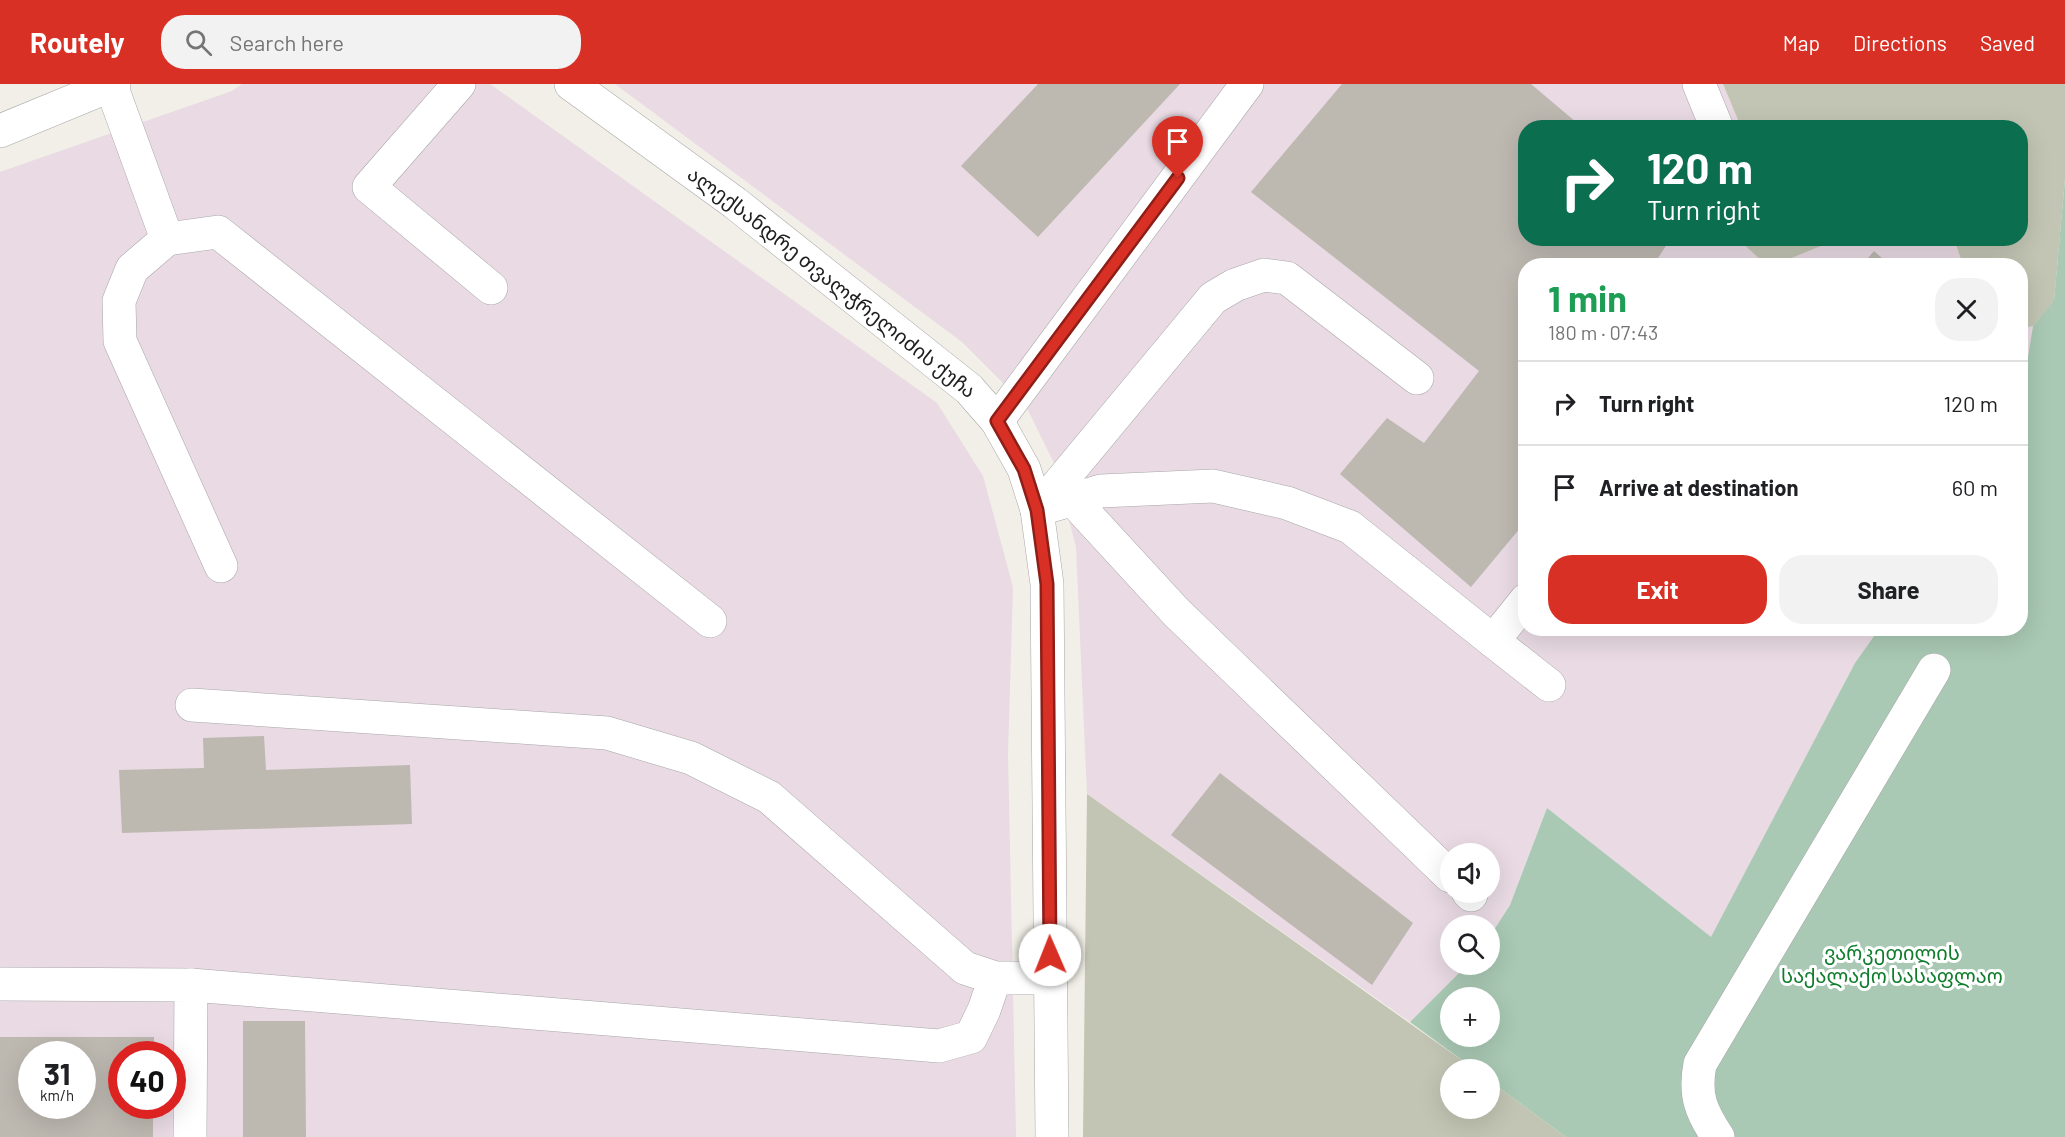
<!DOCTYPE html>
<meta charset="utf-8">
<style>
body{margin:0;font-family:Barlow,"Noto Sans Georgian",sans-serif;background:#f2f2f2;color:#202124;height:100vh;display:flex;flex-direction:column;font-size:22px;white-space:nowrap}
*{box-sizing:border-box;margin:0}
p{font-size:20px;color:#757577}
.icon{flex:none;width:33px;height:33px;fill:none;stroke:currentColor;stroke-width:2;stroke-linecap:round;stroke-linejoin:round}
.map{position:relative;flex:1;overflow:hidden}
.panel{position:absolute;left:1518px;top:174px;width:510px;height:378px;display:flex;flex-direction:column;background:#fff;border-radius:24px;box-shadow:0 6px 24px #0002}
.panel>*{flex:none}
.top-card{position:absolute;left:1518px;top:36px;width:510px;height:126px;border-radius:24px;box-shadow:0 6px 24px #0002;background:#0b6e4f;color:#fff;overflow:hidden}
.fabs{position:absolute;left:1440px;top:759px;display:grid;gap:12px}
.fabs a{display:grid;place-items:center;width:60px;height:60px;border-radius:50%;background:#fff;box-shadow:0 6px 24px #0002;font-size:30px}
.speed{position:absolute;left:18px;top:957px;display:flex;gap:12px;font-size:30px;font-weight:700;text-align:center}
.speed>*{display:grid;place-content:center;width:78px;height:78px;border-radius:50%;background:#fff;box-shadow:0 6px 24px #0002;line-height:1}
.speed small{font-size:15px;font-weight:400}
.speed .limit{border:9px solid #d22;background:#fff;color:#111}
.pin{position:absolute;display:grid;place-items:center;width:51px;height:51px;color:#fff;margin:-62px -26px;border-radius:50% 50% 50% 0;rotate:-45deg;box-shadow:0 0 6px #0007}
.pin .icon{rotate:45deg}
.me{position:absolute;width:66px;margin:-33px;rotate:359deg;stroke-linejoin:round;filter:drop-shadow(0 0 4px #0008)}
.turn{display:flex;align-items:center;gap:21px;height:126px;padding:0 30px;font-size:27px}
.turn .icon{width:78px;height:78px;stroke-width:2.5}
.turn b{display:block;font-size:42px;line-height:51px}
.round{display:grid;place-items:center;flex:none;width:63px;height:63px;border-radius:24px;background:#f2f2f2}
.summary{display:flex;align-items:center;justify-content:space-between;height:102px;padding:0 30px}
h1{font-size:36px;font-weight:700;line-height:45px;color:#1e9e55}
.button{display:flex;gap:12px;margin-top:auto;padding:12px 30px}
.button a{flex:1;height:69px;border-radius:24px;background:#d93025;color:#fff;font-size:24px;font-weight:700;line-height:69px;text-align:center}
.button a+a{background:#f2f2f2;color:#202124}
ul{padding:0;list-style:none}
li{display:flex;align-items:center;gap:18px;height:84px;padding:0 30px;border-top:2px solid #e0e0e0}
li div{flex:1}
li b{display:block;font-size:22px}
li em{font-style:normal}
header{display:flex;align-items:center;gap:36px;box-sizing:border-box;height:84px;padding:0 30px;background:#d93025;color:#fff}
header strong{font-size:28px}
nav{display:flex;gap:33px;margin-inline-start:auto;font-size:21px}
.search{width:420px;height:54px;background:#f2f2f2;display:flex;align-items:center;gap:15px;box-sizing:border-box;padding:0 21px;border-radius:24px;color:#757577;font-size:22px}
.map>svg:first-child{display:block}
.industrial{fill:#e9dae3;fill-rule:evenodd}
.construction{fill:#c2c5b3}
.cemetery{fill:#a9c9b4;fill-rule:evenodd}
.building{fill:#bdb8b0;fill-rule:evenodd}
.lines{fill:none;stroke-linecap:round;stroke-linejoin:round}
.minor-casing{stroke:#a7a7a7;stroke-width:34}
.minor{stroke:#fff;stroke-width:33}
.route-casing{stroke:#8d1f18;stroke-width:15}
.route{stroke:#d93025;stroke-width:10}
.labels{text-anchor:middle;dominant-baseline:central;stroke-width:6;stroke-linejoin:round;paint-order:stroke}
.street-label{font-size:20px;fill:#202020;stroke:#fff}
.park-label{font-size:20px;fill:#107d2d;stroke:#fff}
</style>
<header>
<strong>Routely</strong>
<div class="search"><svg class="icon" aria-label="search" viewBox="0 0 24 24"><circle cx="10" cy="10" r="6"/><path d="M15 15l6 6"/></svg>Search here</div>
<nav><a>Map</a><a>Directions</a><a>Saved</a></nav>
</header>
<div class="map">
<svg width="2065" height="1053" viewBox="0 0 2065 1053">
<rect width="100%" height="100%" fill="#f1efe7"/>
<path class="industrial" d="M242,0H490L937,319L983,392L1013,503L1008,670L1016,1053H0V88L232,7ZM32,970H82V1022H32ZM122,970H172V1022H122Z
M615,0H1723L1741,43L1526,44V154L1738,155L1766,181L1526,182V544L1879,545L1855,579L1711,854L1547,724L1510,821L1490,852V842H1450V880L1467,881L1410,938L1087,710L1076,463L1054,379L1026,322L962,258ZM1450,770H1490V808H1450Z
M1838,154L1954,155L1963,181L1772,182Z
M2033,242L2021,316V245Z"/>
<path class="construction" d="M1723,0H2065V94L2054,218L2033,242L2021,245L2020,182L1963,181L1954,155L2020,154V44L1741,43Z
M1738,155H1838L1772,182L1766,181Z
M1087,710L1474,985L1450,986V1024H1490V997L1566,1053H1083Z"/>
<path class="cemetery" d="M2065,94V1053H1566L1490,997V986L1474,985L1410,938L1467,881L1490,880V852L1510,821L1547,724L1711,853L1855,579L1879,545L2020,544L2021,316L2033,242L2054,217ZM1450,914H1490V952H1450Z"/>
<path class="building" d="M1038,0H1180L1038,153L961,82Z
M1342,0H1531L1583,44H1526V154H1671L1658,174L1665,182H1526V437L1471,503L1340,390L1387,334L1424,359L1479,287L1251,108Z
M1874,167L1891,182H1861Z
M264,652L266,686L410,681L412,740L122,749L119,686L204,684L203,654Z
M1220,689L1413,839L1372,901L1171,751Z
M243,937H305L306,1053H243Z
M0,953H154V970H122V1022H153V1053H0ZM32,970H82V1022H32Z"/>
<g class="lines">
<defs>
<g id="minor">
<path d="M459,0L369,103L491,204"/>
<path id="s1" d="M571,0L735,119L969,305L997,337L1024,385L1037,426L1047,500L1052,1053"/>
<path d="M1699,0L1717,44"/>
<path d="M111,1L167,155L132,185L119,217L120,257L221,482"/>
<path d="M0,47L114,0"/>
<path d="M167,155L218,148L710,537"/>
<path d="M997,337L1247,0"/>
<path d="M1073,416L1176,528L1450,792"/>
<path d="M1037,426L1101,407L1213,402L1287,419L1350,443L1493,557L1526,516"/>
<path d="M1037,426L1213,214L1235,201L1264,191L1287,194L1417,294"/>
<path d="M1493,557L1549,601"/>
<path d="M192,621L607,649L691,674L769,713L965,884L995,894H1050"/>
<path d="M1468,808L1471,811"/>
<path d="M0,900L191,901L190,1053"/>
<path d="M191,901L939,962L971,953L984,926L995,894"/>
<path d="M1718,1053C1701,1028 1694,1011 1700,980L1934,586"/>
</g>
</defs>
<use href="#minor" class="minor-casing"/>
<use href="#minor" class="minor"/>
</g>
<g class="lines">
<defs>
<path id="route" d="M1050,871L1047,500L1037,426L1024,385L997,337L1178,94"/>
</defs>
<use href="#route" class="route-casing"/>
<use href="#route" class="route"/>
</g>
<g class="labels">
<g class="street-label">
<text stroke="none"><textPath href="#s1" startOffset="328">ალექსანდრე თვალჭრელიძის ქუჩა</textPath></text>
</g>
<g class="park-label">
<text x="1892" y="868">ვარკეთილის<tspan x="1892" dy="23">საქალაქო სასაფლაო</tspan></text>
</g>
</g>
</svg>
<div class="fabs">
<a><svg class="icon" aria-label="sound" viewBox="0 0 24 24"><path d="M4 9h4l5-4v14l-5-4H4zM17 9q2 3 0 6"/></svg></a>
<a><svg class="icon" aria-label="search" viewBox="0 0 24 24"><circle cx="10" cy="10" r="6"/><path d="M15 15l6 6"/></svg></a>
<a>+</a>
<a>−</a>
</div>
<div class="speed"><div>31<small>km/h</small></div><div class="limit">40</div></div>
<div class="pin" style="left:1178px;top:94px;background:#d93025"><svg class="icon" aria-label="arrive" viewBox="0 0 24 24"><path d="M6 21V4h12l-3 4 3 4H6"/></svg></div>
<svg class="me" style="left:1050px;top:871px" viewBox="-20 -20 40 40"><circle r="19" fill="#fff"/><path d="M0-13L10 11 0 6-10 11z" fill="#d93025"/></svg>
<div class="top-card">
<div class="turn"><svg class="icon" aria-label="right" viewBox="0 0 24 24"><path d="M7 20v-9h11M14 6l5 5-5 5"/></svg><div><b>120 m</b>Turn right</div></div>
</div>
<section class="panel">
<div class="summary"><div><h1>1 min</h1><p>180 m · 07:43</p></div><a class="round"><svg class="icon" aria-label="close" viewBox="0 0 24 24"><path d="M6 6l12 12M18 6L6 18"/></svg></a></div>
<ul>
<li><svg class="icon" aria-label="right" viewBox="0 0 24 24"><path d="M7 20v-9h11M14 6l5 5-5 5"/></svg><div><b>Turn right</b></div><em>120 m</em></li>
<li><svg class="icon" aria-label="arrive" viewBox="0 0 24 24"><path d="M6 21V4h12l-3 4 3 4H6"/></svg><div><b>Arrive at destination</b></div><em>60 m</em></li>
</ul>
<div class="button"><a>Exit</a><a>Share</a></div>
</section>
</div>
